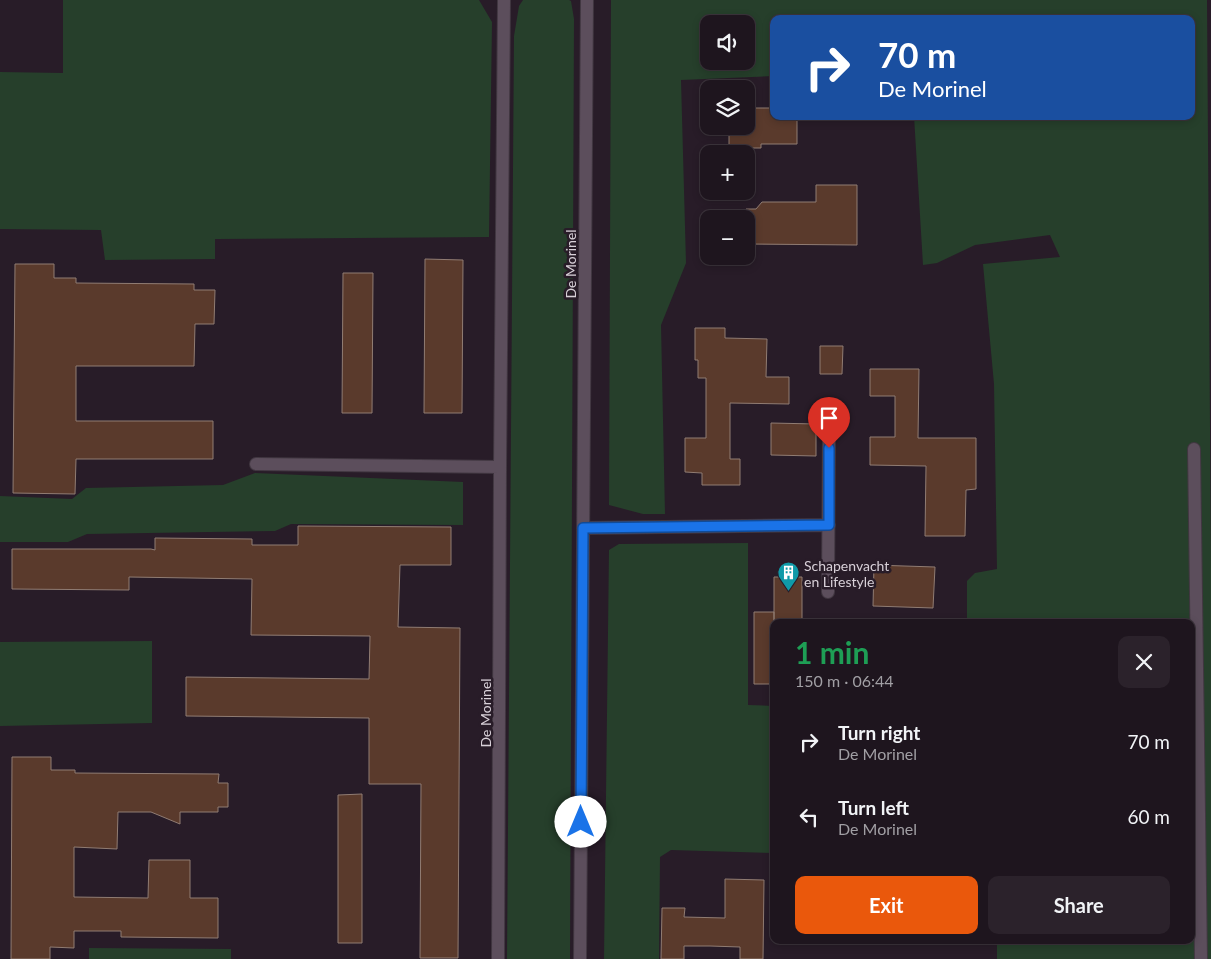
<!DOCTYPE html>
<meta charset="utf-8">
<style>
body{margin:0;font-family:Lato,sans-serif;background:#2b222b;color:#f1f3f6;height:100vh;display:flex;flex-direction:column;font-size:19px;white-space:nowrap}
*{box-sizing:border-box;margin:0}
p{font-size:16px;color:#a19fa4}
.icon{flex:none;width:28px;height:28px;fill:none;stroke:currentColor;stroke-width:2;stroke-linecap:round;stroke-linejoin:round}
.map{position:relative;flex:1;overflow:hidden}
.details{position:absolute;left:770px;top:619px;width:425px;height:325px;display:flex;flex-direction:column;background:#1e151e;border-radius:10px;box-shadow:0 2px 8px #0003,0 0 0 1px #3c343c}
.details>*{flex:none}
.guide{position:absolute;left:770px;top:15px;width:425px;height:105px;border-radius:10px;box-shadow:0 2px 8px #0003,0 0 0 1px #3c343c;background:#1a4fa0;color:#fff;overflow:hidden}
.controls{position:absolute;left:700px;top:15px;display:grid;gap:10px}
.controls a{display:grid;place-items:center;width:55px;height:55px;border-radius:10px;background:#1e151e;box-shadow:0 2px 8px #0003,0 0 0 1px #3c343c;font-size:25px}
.pin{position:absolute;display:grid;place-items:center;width:42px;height:42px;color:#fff;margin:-51px -21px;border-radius:50% 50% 50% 0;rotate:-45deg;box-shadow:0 0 5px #0007}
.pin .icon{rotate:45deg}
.me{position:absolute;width:55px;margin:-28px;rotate:0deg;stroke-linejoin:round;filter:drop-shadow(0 0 4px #0008)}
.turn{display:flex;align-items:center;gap:18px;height:105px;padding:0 25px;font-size:22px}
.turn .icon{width:65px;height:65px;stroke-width:2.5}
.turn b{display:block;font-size:35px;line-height:42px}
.round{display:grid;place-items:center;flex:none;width:52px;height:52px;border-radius:10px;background:#2b222b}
.head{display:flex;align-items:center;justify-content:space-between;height:85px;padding:0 25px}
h1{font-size:30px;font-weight:700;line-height:38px;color:#1e9e55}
.cta{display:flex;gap:10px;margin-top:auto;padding:10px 25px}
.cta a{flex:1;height:58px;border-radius:10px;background:#ea580c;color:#fff;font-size:20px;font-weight:700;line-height:58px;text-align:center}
.cta a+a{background:#2b222b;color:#f1f3f6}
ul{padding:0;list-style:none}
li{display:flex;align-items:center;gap:15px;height:75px;padding:0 25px}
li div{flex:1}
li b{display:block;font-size:19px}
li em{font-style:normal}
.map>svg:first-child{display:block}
.green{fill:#263f2b;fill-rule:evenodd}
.building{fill:#5a3a2c;stroke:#907c73}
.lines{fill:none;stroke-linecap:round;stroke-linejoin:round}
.street-casing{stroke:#413741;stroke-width:14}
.street{stroke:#5c4e5c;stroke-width:12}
.route-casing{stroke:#114b97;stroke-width:12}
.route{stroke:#1a73e8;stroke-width:9}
.labels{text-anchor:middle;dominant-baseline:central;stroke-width:5;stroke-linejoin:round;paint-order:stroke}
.street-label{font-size:14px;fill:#d8d0d8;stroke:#281c28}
.poi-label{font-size:14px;fill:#d8d0d8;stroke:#281c28;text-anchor:start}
</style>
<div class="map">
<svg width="1211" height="959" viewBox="0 0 1211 959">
<rect width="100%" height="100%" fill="#281c28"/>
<path class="green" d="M63,0H479L492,22L489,237L215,239V259L105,260L101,230L0,229V72L63,73Z
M523,0H569L571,1L574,19L570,959H507L514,36L519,6Z
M611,0H1207L1211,568V959H997V940H1191V622H967V581L975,573L997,569L994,384L983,264L1060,257L1050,235L975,245L937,263L923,265L914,116H1191V19H774V76L681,80L686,263L661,325L665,514H643L609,505ZM709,24H746V61H709Z
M255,473L463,482V525L291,524L275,531L87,534L68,542H0V496L72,499L86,488L223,485Z
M748,543V705L774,706V853L671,850L660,857L659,959H604L609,550L619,544Z
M152,641V723L0,726V642Z
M89,948L231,949V959H89Z"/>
<path class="building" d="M746,108H774V116H797V144H761V148H729V126H746Z
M816,185H857V245L746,244V209H756L762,202H816Z
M425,259L463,260L462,413H424Z
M15,264H54V278H76V283L194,284V290H215L214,324H195L194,366H76V421H213V459H76L75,494L13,493Z
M343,273H373L372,413H342Z
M695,328H725V338L767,339L766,377H789V404L730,403V459H740V485H702V473L685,472V438H706V378H698V360H695Z
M820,346H843L842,374H820Z
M870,369H919L918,438H976V489L966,490L965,536H925L926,466L870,465V437H895V396H870Z
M771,423L816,424V456L771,455Z
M298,526L451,527V565H400L398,627L460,628L458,958H420L421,784H369V718L186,716V677L369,679L370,636L251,635L252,579L129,577V590L12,589V549H151L155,550V538L252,539V545H298Z
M874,565L935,567L933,608L873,606Z
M774,577H802V622H774Z
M754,612H774V684H754Z
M12,757H51V770H75V773L219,774L218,783H228V807H218V812H180V824L151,812H118L117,849L74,847V897L148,898L149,860H190V898H218V938L121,937V931H74V948L50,947V959H11Z
M362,794V943H338V795Z
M725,879L764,880L763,959H740V947L710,946H684V959H661L662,908H685L684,917L725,918Z"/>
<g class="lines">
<defs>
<path id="street" d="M1194,449L1201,959
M256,464L500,467
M583,528L829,525
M828,592L829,428
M498,959L500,467L504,0
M580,959L587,0"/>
</defs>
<use href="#street" class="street-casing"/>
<use href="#street" class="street"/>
</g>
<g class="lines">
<defs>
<path id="route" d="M581,822L583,528L829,525V448"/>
</defs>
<use href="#route" class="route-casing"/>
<use href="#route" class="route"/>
</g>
<defs>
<symbol id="building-pin" viewBox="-11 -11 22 30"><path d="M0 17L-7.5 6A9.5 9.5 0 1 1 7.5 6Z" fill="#0f9aa8" stroke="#281c28"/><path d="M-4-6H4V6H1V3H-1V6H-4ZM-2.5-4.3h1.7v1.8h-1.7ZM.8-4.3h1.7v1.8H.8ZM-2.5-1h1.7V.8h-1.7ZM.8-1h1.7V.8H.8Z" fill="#fff"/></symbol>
</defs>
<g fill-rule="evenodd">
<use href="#building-pin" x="776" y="560" width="25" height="34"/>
</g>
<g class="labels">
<g class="street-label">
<text transform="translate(570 264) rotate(-90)">De Morinel</text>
<text transform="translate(485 713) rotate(-90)">De Morinel</text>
</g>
<g class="poi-label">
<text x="804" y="565">Schapenvacht<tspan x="804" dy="16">en Lifestyle</tspan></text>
</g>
</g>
</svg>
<div class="controls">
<a><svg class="icon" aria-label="sound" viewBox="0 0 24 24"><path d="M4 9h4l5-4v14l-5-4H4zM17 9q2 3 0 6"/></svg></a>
<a><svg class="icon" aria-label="layers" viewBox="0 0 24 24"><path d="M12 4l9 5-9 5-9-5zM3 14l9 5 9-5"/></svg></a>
<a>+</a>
<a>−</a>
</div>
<div class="pin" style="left:829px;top:448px;background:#d93025"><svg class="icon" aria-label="arrive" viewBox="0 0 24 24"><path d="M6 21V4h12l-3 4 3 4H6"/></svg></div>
<svg class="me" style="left:581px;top:822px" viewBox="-20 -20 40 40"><circle r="19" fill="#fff"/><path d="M0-13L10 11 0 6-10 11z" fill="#1a73e8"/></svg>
<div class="guide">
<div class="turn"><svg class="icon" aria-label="right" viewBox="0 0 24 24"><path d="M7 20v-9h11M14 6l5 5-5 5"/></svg><div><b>70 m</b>De Morinel</div></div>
</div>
<section class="details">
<div class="head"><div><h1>1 min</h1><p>150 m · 06:44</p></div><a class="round"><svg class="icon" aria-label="close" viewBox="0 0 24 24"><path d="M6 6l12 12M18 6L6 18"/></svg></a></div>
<ul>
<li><svg class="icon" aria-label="right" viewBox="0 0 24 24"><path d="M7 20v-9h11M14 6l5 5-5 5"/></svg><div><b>Turn right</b><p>De Morinel</p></div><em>70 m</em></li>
<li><svg class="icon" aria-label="left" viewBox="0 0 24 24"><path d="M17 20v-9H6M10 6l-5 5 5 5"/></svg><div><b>Turn left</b><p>De Morinel</p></div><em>60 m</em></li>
</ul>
<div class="cta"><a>Exit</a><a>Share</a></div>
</section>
</div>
